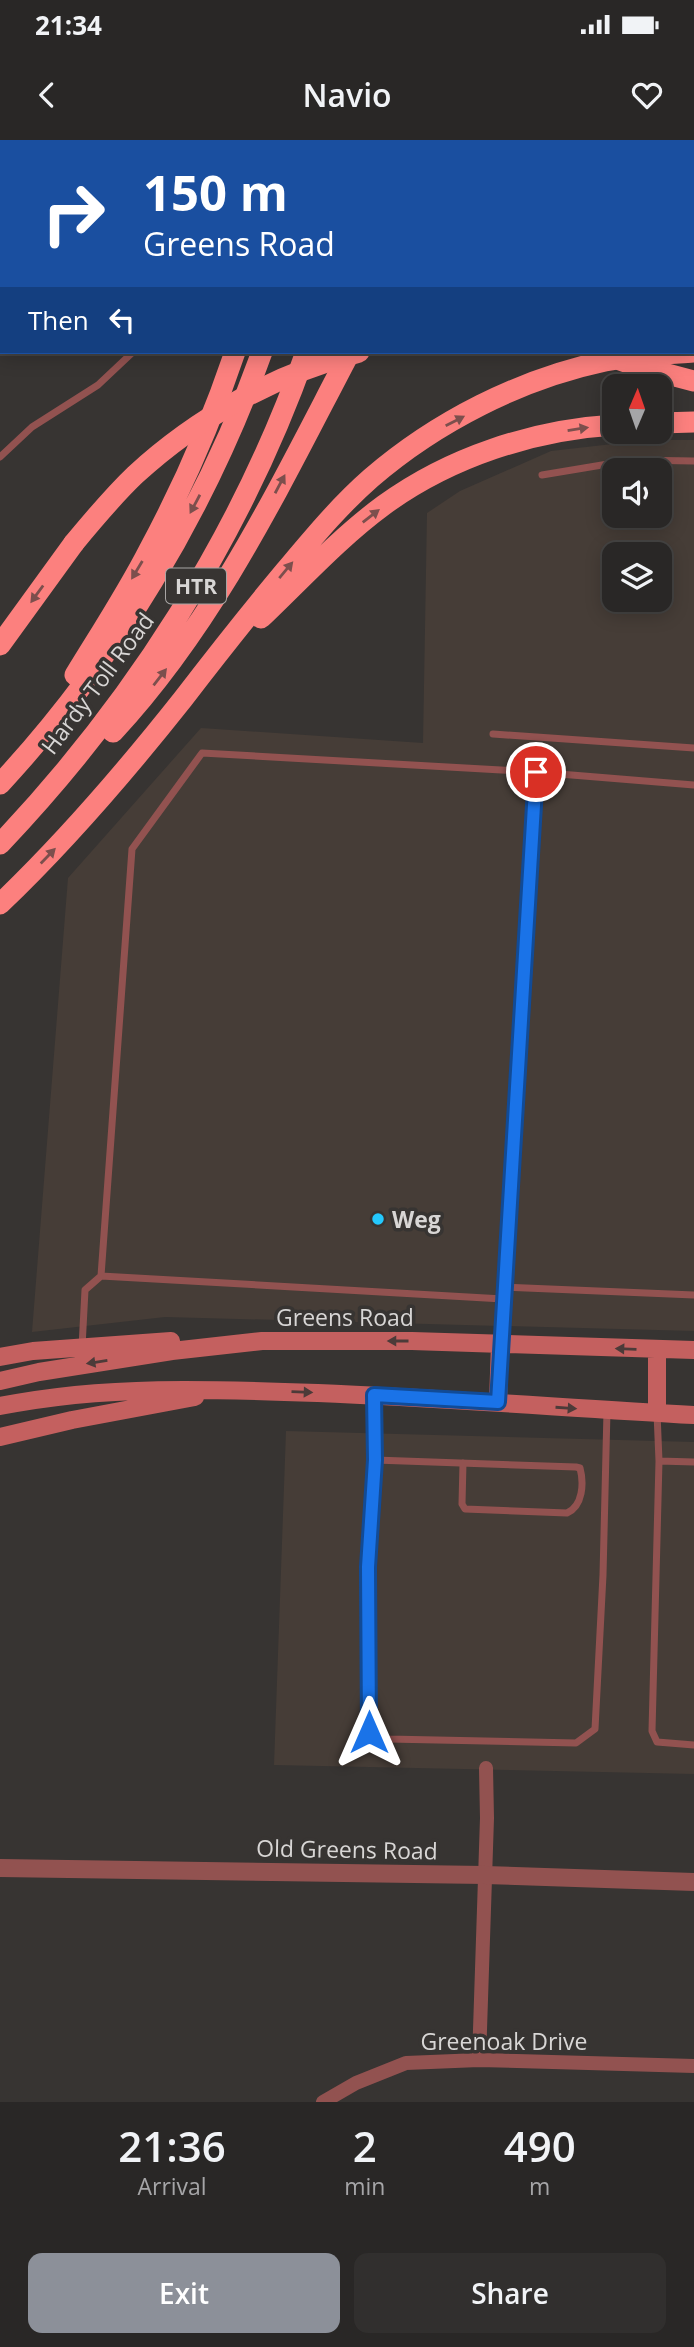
<!DOCTYPE html>
<style>
body{margin:0;font-family:"Open Sans",sans-serif;background:#312f2e;color:#f1f3f6;height:100vh;display:flex;flex-direction:column;font-size:26px;white-space:nowrap}
*{box-sizing:border-box;margin:0}
p{font-size:23px;color:#a5a5a7}
.icon{flex:none;width:38px;height:38px;fill:none;stroke:currentColor;stroke-width:2;stroke-linecap:round;stroke-linejoin:round}
.map{position:relative;height:1962px;overflow:hidden}
.panel{display:flex;flex-direction:column;background:#292726;flex:1}
.panel>*{flex:none}
.guide{position:absolute;left:0px;top:0px;width:695px;height:214px;box-shadow:0 4px 18px #0003,0 0 0 2px #454443;background:#1a4fa0;color:#fff;overflow:hidden}
.needle{width:46px;rotate:2deg}
.fabs{position:absolute;left:602px;top:234px;display:grid;gap:14px}
.fabs a{display:grid;place-items:center;width:70px;height:70px;border-radius:14px;background:#292726;box-shadow:0 4px 18px #0003,0 0 0 2px #454443;font-size:35px}
.pin{position:absolute;display:grid;place-items:center;width:60px;height:60px;color:#fff;margin:-30px;border:4px solid #fff;border-radius:50%;box-shadow:0 2px 7px #0007}
.me{position:absolute;width:77px;margin:-38px;rotate:0deg;stroke-linejoin:round;filter:drop-shadow(0 0 5px #0008)}
.turn{display:flex;align-items:center;gap:24px;height:147px;padding:0 28px;font-size:32px}
.turn .icon{width:91px;height:91px;stroke-width:2.5}
.turn b{display:block;font-size:49px;line-height:60px}
.then{display:flex;align-items:center;height:66px;padding:0 28px;background:#0003;gap:14px;font-size:26px}
.eta{display:flex;justify-content:space-evenly;align-items:center;height:119px;text-align:center}
.eta b{font-size:42px;font-weight:600;line-height:49px}
.button{display:flex;gap:14px;margin-top:auto;padding:14px 28px}
.button a{flex:1;height:80px;border-radius:14px;background:#8c9099;color:#fff;font-size:28px;font-weight:600;line-height:80px;text-align:center}
.button a+a{background:#312f2e;color:#f1f3f6}
.status{display:flex;justify-content:space-between;align-items:center;height:49px;padding:0 35px;background:#292726;direction:ltr}
.status svg{height:19px;fill:currentColor}
header{display:flex;justify-content:space-between;align-items:center;height:91px;padding:0 28px;background:#292726;font-size:32px;font-weight:600}
.map>svg:first-child{display:block}
.built{fill:#463d37;fill-rule:evenodd}
.green{fill:#742e55}
.lines{fill:none;stroke-linecap:round;stroke-linejoin:round}
.service{stroke:#925250;stroke-width:7}
.minor{stroke:#925250;stroke-width:14}
.tertiary{stroke:#925250;stroke-width:18}
.secondary{stroke:#c4605f;stroke-width:18}
.motorway{stroke:#fc807e;stroke-width:21}
.motorway-bridge{stroke:#fc807e;stroke-width:21}
.oneway{fill:#7c4f4d}
.oneway2{fill:#4c3b39}
.route-casing{stroke:#114b97;stroke-width:18}
.route{stroke:#1a73e8;stroke-width:12}
.poi-dot{fill:#24c9fe;stroke:#373432;stroke-width:2.5}
.labels{text-anchor:middle;dominant-baseline:central;stroke-width:7;stroke-linejoin:round;paint-order:stroke}
.shield{fill:#373432;stroke:#a8a5a4;stroke-width:2}
.shield-label{font-size:21px;font-weight:bold;fill:#d8d6d5}
.street-label{font-size:23px;fill:#d8d6d5;stroke:#373432}
.poi-label{font-size:23px;font-weight:bold;fill:#d8d6d5;stroke:#373432;text-anchor:start}
</style>
<div class="status"><b>21:34</b><svg viewBox="0 0 49 12"><path d="M0 12V9h3v3zM5 12V6h3v6zM10 12V3h3v9zM15 12V0h3v12zM26 1h20v11H26zM47 4h2v5h-2z"/></svg></div>
<header><svg class="icon" aria-label="back" viewBox="0 0 24 24"><path d="M15 5l-7 7 7 7"/></svg>Navio<svg class="icon" aria-label="heart" viewBox="0 0 24 24"><path d="M12 20l-8-8c-3-5 5-10 8-4 3-6 11-1 8 4z"/></svg></header>
<div class="map">
<svg width="694" height="1962" viewBox="0 0 694 1962">
<rect width="100%" height="100%" fill="#373432"/>
<path class="built" d="M648,300H694V1191L165,1177L32,1192L68,738L201,588L423,603L427,373L460,351L551,311ZM614,331H660V376H614ZM614,415H660V460H614Z
M286,1291L694,1302V1634L274,1625Z"/>
<path class="green" d="M573,0H694V93L693,2H575Z"/>
<g class="lines">
<path class="service" d="M204,2V0
M0,317L32,287L98,245L133,212
M542,335L632,320L694,321
M493,594L694,608
M535,632L694,645
M504,1147L694,1155
M500,1203L504,1147L535,632L202,613L132,709L101,1136L503,1159
M82,1207L85,1150L101,1136
M374,1255L375,1320L368,1427L369,1592L388,1599L576,1603L595,1589L603,1435L607,1271
M657,1273L659,1321L694,1322
M375,1320L576,1327L580,1328C584,1343 583,1366 567,1373L465,1369L462,1364L463,1323
M659,1321L652,1591L657,1602L694,1605"/>
<path class="minor" d="M479,1920L487,1678L486,1628
M323,1962L356,1943L406,1923L479,1920L694,1926"/>
<path class="tertiary" d="M0,1728L485,1735L694,1742"/>
<path class="secondary" d="M657,1210V1273
M0,1217L33,1211L171,1201
M0,1241L39,1232L172,1211L262,1201H412L694,1210
M498,1262L500,1204
M0,1266C105,1245 211,1249 318,1253C443,1258 568,1268 694,1275
M0,1297L72,1280L195,1257"/>
<path class="motorway" d="M267,0V2
M353,0L354,2
M515,0L516,2
M319,2V0
M454,2L455,0
M693,144H694
M693,193H694
M660,283L694,282
M261,478C301,440 339,398 384,365C450,317 533,290 614,285
M0,505L74,403
M75,535C100,494 127,453 149,410C183,347 212,280 235,212
M113,592C216,481 280,345 350,212
M0,644C115,520 205,371 262,212
M0,704C134,563 241,396 306,212
M0,764C66,701 126,631 183,559C216,516 250,473 285,431C312,399 339,366 371,338C436,282 520,239 605,221C634,215 664,214 694,212"/>
<path class="motorway-bridge" d="M598,212L637,226L694,241
M74,403C93,380 113,356 135,335C198,277 276,234 359,212"/>
</g>
<defs><path id="oneway-solid" d="M-6-.8H1V-3.2L6.5 0L1 3.2V.8H-6Z" transform="scale(1.75)"/></defs>
<g class="oneway">
<use href="#oneway-solid" transform="translate(455 281) rotate(-27)"/>
<use href="#oneway-solid" transform="translate(578 289) rotate(-9)"/>
<use href="#oneway-solid" transform="translate(280 344) rotate(-62)"/>
<use href="#oneway-solid" transform="translate(195 364) rotate(118)"/>
<use href="#oneway-solid" transform="translate(371 376) rotate(-38)"/>
<use href="#oneway-solid" transform="translate(137 430) rotate(121)"/>
<use href="#oneway-solid" transform="translate(286 430) rotate(-50)"/>
<use href="#oneway-solid" transform="translate(37 454) rotate(126)"/>
<use href="#oneway-solid" transform="translate(160 537) rotate(-52)"/>
<use href="#oneway-solid" transform="translate(48 716) rotate(-46)"/>
</g>
<g class="oneway2">
<use href="#oneway-solid" transform="translate(398 1201) rotate(180)"/>
<use href="#oneway-solid" transform="translate(626 1209) rotate(-178)"/>
<use href="#oneway-solid" transform="translate(97 1222) rotate(171)"/>
<use href="#oneway-solid" transform="translate(302 1252) rotate(2)"/>
<use href="#oneway-solid" transform="translate(566 1268) rotate(4)"/>
</g>
<g class="lines">
<defs>
<path id="route" d="M369,1592L368,1427L375,1320L374,1255L498,1262L536,632"/>
</defs>
<use href="#route" class="route-casing"/>
<use href="#route" class="route"/>
</g>
<circle class="poi-dot" cx="378" cy="1079" r="7"/>
<g class="labels">
<rect class="shield" x="166" y="428.5" width="60" height="35" rx="5"/>
<g class="shield-label">
<text x="196" y="446">HTR</text>
</g>
<g class="street-label">
<text transform="translate(97 543) rotate(-53)">Hardy Toll Road</text>
<text x="345" y="1177">Greens Road</text>
<text transform="translate(347 1709) rotate(1)">Old Greens Road</text>
<text x="504" y="1901">Greenoak Drive</text>
</g>
<g class="poi-label">
<text x="392" y="1079">Weg</text>
</g>
</g>
</svg>
<div class="fabs">
<a><svg class="needle" viewBox="-14 -14 28 28"><path d="M0-13l5 13h-10z" fill="#e53935"/><path d="M0 13l5-13h-10z" fill="#a5a5a7"/></svg></a>
<a><svg class="icon" aria-label="sound" viewBox="0 0 24 24"><path d="M4 9h4l5-4v14l-5-4H4zM17 9q2 3 0 6"/></svg></a>
<a><svg class="icon" aria-label="layers" viewBox="0 0 24 24"><path d="M12 4l9 5-9 5-9-5zM3 14l9 5 9-5"/></svg></a>
</div>
<div class="pin" style="left:536px;top:632px;background:#d93025"><svg class="icon" aria-label="arrive" viewBox="0 0 24 24"><path d="M6 21V4h12l-3 4 3 4H6"/></svg></div>
<svg class="me" style="left:369px;top:1592px" viewBox="-20 -20 40 40"><path d="M0-17L14 15 0 8-14 15z" fill="#1a73e8" stroke="#fff" stroke-width="4"/></svg>
<div class="guide">
<div class="turn"><svg class="icon" aria-label="right" viewBox="0 0 24 24"><path d="M7 20v-9h11M14 6l5 5-5 5"/></svg><div><b>150 m</b>Greens Road</div></div>
<div class="then">Then<svg class="icon" aria-label="left" viewBox="0 0 24 24"><path d="M17 20v-9H6M10 6l-5 5 5 5"/></svg></div>
</div>
</div>
<section class="panel">
<div class="eta">
<div><b>21:36</b><p>Arrival</p></div>
<div><b>2</b><p>min</p></div>
<div><b>490</b><p>m</p></div>
</div>
<div class="button"><a>Exit</a><a>Share</a></div>
</section>
